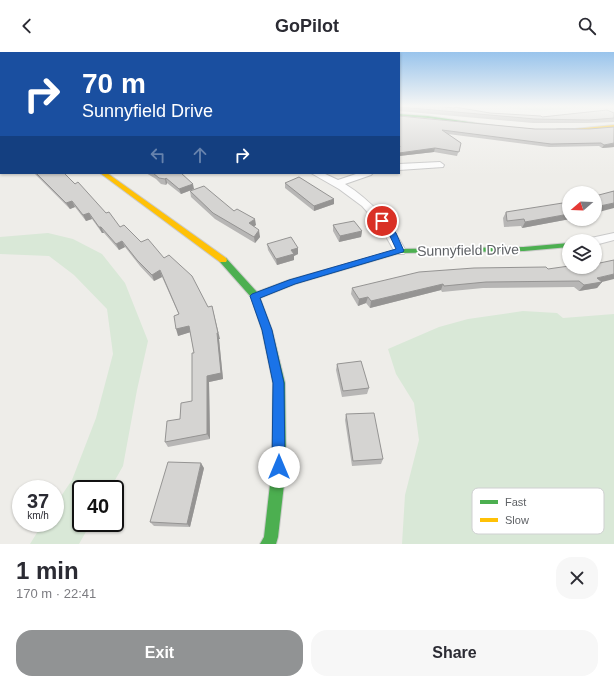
<!DOCTYPE html>
<meta charset="utf-8">
<style>
body{margin:0;font-family:Helvetica,sans-serif;background:#f7f7f7;color:#2b2b33;height:100vh;display:flex;flex-direction:column;font-size:15px;white-space:nowrap}
*{box-sizing:border-box;margin:0}
p{font-size:13px;color:#7c7c81}
.icon{flex:none;width:22px;height:22px;fill:none;stroke:currentColor;stroke-width:2;stroke-linecap:round;stroke-linejoin:round}
.map{position:relative;height:492px;overflow:hidden}
.drawer{display:flex;flex-direction:column;background:#fff;flex:1}
.drawer>*{flex:none}
.hud{position:absolute;left:0px;top:0px;width:400px;height:122px;box-shadow:0 1px 3px #0004;background:#1a4fa0;color:#fff;overflow:hidden}
.needle{width:26px;rotate:251deg}
.tools{position:absolute;left:562px;top:134px;display:grid;gap:8px}
.tools a{display:grid;place-items:center;width:40px;height:40px;border-radius:50%;background:#fff;box-shadow:0 1px 3px #0004;font-size:20px}
.speed{position:absolute;left:12px;top:428px;display:flex;gap:8px;font-size:20px;font-weight:700;text-align:center}
.speed>*{display:grid;place-content:center;width:52px;height:52px;border-radius:50%;background:#fff;box-shadow:0 1px 3px #0004;line-height:1}
.speed small{font-size:10px;font-weight:400}
.speed .limit{border:2px solid #111;border-radius:6px;background:#fff;color:#111}
.pin{position:absolute;display:grid;place-items:center;width:34px;height:34px;color:#fff;margin:-17px;border:2px solid #fff;border-radius:50%;box-shadow:0 1px 4px #0007}
.me{position:absolute;width:44px;margin:-22px;rotate:0deg;stroke-linejoin:round;filter:drop-shadow(0 0 3px #0008)}
.turn{display:flex;align-items:center;gap:14px;height:84px;padding:0 16px;font-size:18px}
.turn .icon{width:52px;height:52px;stroke-width:2.5}
.turn b{display:block;font-size:28px;line-height:34px}
.lanes{display:flex;align-items:center;height:38px;padding:0 16px;background:#0003;justify-content:center;gap:20px;direction:ltr}
.lanes .off{opacity:.35}
.round{display:grid;place-items:center;flex:none;width:42px;height:42px;border-radius:16px;background:#f7f7f7}
.summary{display:flex;align-items:center;justify-content:space-between;height:68px;padding:0 16px}
h1{font-size:24px;font-weight:700;line-height:30px}
.cta{display:flex;gap:8px;margin-top:auto;padding:8px 16px}
.cta a{flex:1;height:46px;border-radius:16px;background:#919394;color:#fff;font-size:16px;font-weight:700;line-height:46px;text-align:center}
.cta a+a{background:#f7f7f7;color:#2b2b33}
header{display:flex;justify-content:space-between;align-items:center;height:52px;padding:0 16px;background:#fff;font-size:18px;font-weight:700}
.map>svg:first-child{display:block}
.green{fill:#d9e8d7}
.lines{fill:none;stroke-linecap:round;stroke-linejoin:round}
.street-casing{stroke:#c9c9c9;stroke-width:2}
.fast-casing{stroke:#cbcbca;stroke-width:2}
.slow-casing{stroke:#cbcbca;stroke-width:2}
.street{fill:#fcfcfc;fill-rule:evenodd}
.fast{fill:#4caf50;fill-rule:evenodd}
.slow{fill:#ffc107;fill-rule:evenodd}
.wall{fill:#b7b6b5}
.shaded-wall{fill:#959493}
.building{fill:#d5d4d2;stroke:#959493}
.route{fill:#1a73e8;stroke:#114b97}
.labels{text-anchor:middle;dominant-baseline:central;stroke-width:3.5;stroke-linejoin:round;paint-order:stroke}
.street-label{font-size:14px;fill:#5f6266;stroke:#fff}
.key{fill:#fff;stroke:#cfd0d1;stroke-width:1}
.key-label{font-size:11px;fill:#5f6266}
</style>
<header><svg class="icon" aria-label="back" viewBox="0 0 24 24"><path d="M15 5l-7 7 7 7"/></svg>GoPilot<svg class="icon" aria-label="search" viewBox="0 0 24 24"><circle cx="10" cy="10" r="6"/><path d="M15 15l6 6"/></svg></header>
<div class="map">
<svg width="614" height="492" viewBox="0 0 614 492">
<rect width="100%" height="100%" fill="#eeede9"/>
<path class="green" d="M485,54H611L538,59Z
M48,181L73,187L102,202L125,231L148,289L137,338L123,414L110,437H81V471H91L79,492H30L43,471H55V453L72,428L96,366L113,302L107,257L74,223L49,204L0,202V185Z
M523,259L557,261L563,266L614,262V492H402L405,443L419,388L414,351L396,322L388,297L439,275L468,267Z"/>
<g class="lines">
<defs>
<path id="street" d="M440,110L444,113L443,115L399,118V112Z
M311,121H323L338,128L359,121H373L371,123L345,132C372,149 391,171 406,199L404,202H396L380,174L362,154L339,137Z
M614,181V188L595,193V189H589L591,186Z"/>
<path id="fast" d="M399,62L428,64L502,75L500,76L428,66L399,64Z
M569,191V195L524,199L400,201L295,232L260,246L272,278L285,331L286,415L278,485L276,492H260L264,485L272,415L273,331L262,278L251,245L220,210L219,208L220,206H226L257,240L289,228L400,197L524,195Z"/>
<path id="slow" d="M614,73V75C602,77 565,83 556,78L558,77H575Z
M100,121H107L226,206L227,208L226,210H220Z"/>
</defs>
<use href="#street" class="street-casing"/>
<use href="#fast" class="fast-casing"/>
<use href="#slow" class="slow-casing"/>
<use href="#street" class="street"/>
<use href="#fast" class="fast"/>
<use href="#slow" class="slow"/>
</g>
<path class="wall" d="M399,54L542,65L614,61V70L587,71H533L399,59Z
M399,62V64L535,77H589L614,75V95L602,96L599,94L549,95L448,82L461,91L457,104L434,100L399,104Z
M34,121H64L120,175L220,287H219L223,327L209,330L210,387L168,395L165,390L192,349L194,301L190,280L178,284L179,263L162,225L154,229L140,214L125,195L119,198L104,181H102L92,167L86,169L75,155L70,157Z
M146,121H181L194,137L181,142L167,131L166,133L161,132L156,127Z
M285,131L334,147V152L314,159L285,136Z
M190,139L234,159L256,173L254,174L260,185L255,191L215,167L191,145Z
M506,160L569,167H570L522,176L521,174L504,175L503,166Z
M333,173L362,179L361,185L339,190L333,179Z
M267,192L298,196V202L294,204V208L277,213L268,198Z
M548,217L602,230L597,236L579,239L574,235L483,236L442,240L441,238L370,256L366,251L358,254L351,242L352,236Z
M337,312L369,336L367,342L342,345L336,318Z
M346,362L383,407L381,412L352,414L345,368Z
M204,416L190,475L154,474L150,470Z"/>
<path class="shaded-wall" d="M614,91V95L602,96L604,93Z
M435,96L434,100L399,104V101Z
M166,126L167,131L166,133L165,127Z
M193,132L194,137L181,142L179,137Z
M334,147V152L314,159V154Z
M72,149L75,155L70,157L66,151Z
M614,151V156L595,161V155Z
M89,161L92,167L86,169L83,163Z
M569,162V167H570L522,176L525,170Z
M255,167L256,173L250,177L249,171Z
M99,175H101L104,181H102Z
M259,178L260,185L255,191L254,185Z
M362,179L361,185L339,190L340,184Z
M122,189L125,195L119,198L116,192Z
M298,196V202L294,204V208L277,213L276,207L291,198Z
M160,218L162,225L154,229L152,223Z
M614,222V227L598,231L602,230L597,236L579,239L584,233L597,226Z
M443,232L441,238L370,256L371,249Z
M368,245L366,251L358,254L359,247Z
M212,254L220,287H219L223,327L209,330L210,387L207,382V324Z
M189,274L191,280L178,284L176,277Z
M201,411L204,416L190,475L187,472Z"/>
<path class="building" d="M399,54H436L454,56L455,55L490,61L541,64L542,65L607,58L614,61V66L589,68L535,67L400,55L399,56Z
M399,62V64L535,77H589L614,75V91L604,93L601,91L551,92L442,78L461,91L459,100L435,96L399,101V94L400,95L399,92Z
M0,64H1V77H0Z
M36,121H64L75,132L78,130L106,161L109,160L120,175L124,173L141,190L148,187L164,206L169,203L192,224L208,255L212,254L218,281H217L221,321L207,324V382L165,390L167,369L180,367L181,351L192,349V301H194L189,274L176,277L174,264L179,262L160,218L152,223L137,208L122,189L116,192L101,175H99L89,161L83,163L72,149L66,151Z
M153,121H181L193,132L179,137L166,126L165,127L159,126Z
M299,125L334,147L314,154L285,131Z
M204,134L234,159L237,157L255,167L249,171L259,178L254,185L213,161L190,139Z
M614,139V151L595,155V144Z
M569,150V162L525,170L524,167L507,169L506,160Z
M354,169L362,179L340,184L333,173Z
M291,185L298,196L291,198L294,202L276,207L267,192Z
M614,208V222L597,226L602,230L584,233L579,229L486,230L444,234L443,232L371,249L368,245L359,247L352,236L419,220L474,216L546,215L548,217L569,214V215H595V212Z
M361,309L369,336L343,339L337,312Z
M374,361L383,407L353,409L346,362Z
M168,410L201,411L187,472L150,470Z"/>
<linearGradient id="sky" x2="0" y2="1"><stop stop-color="#99c4ec"/><stop offset="0.44" stop-color="#f7f7f5"/><stop offset="1" stop-color="#f7f7f5" stop-opacity="0"/></linearGradient>
<rect width="614" height="123" fill="url(#sky)"/>
<path class="route" d="M382,167L385,168L396,181L404,199L403,200L295,232L260,246L272,278L284,331L285,415L283,419L279,421L274,419L272,415L273,331L262,278L250,244L252,242L289,228L396,197L389,182L379,169Z"/>
<g class="labels">
<g class="street-label">
<text transform="translate(468 198) rotate(-1)">Sunnyfield Drive</text>
</g>
</g>
<rect x="472" y="436" width="132" height="46" rx="6" class="key"/>
<rect x="480" y="448" width="18" height="4" fill="#4caf50"/>
<rect x="480" y="466" width="18" height="4" fill="#ffc107"/>
<g class="key-label">
<text x="505" y="454">Fast</text>
<text x="505" y="472">Slow</text>
</g>
</svg>
<div class="tools">
<a><svg class="needle" viewBox="-14 -14 28 28"><path d="M0-13l5 13h-10z" fill="#e53935"/><path d="M0 13l5-13h-10z" fill="#7c7c81"/></svg></a>
<a><svg class="icon" aria-label="layers" viewBox="0 0 24 24"><path d="M12 4l9 5-9 5-9-5zM3 14l9 5 9-5"/></svg></a>
</div>
<div class="speed"><div>37<small>km/h</small></div><div class="limit">40</div></div>
<div class="pin" style="left:382px;top:169px;background:#d93025"><svg class="icon" aria-label="arrive" viewBox="0 0 24 24"><path d="M6 21V4h12l-3 4 3 4H6"/></svg></div>
<svg class="me" style="left:279px;top:415px" viewBox="-20 -20 40 40"><circle r="19" fill="#fff"/><path d="M0-13L10 11 0 6-10 11z" fill="#1a73e8"/></svg>
<div class="hud">
<div class="turn"><svg class="icon" aria-label="right" viewBox="0 0 24 24"><path d="M7 20v-9h11M14 6l5 5-5 5"/></svg><div><b>70 m</b>Sunnyfield Drive</div></div>
<div class="lanes"><svg class="icon off" aria-label="left" viewBox="0 0 24 24"><path d="M17 20v-9H6M10 6l-5 5 5 5"/></svg><svg class="icon off" aria-label="ahead" viewBox="0 0 24 24"><path d="M12 20V5M6 11l6-6 6 6"/></svg><svg class="icon" aria-label="right" viewBox="0 0 24 24"><path d="M7 20v-9h11M14 6l5 5-5 5"/></svg></div>
</div>
</div>
<section class="drawer">
<div class="summary"><div><h1>1 min</h1><p>170 m · 22:41</p></div><a class="round"><svg class="icon" aria-label="close" viewBox="0 0 24 24"><path d="M6 6l12 12M18 6L6 18"/></svg></a></div>
<div class="cta"><a>Exit</a><a>Share</a></div>
</section>
